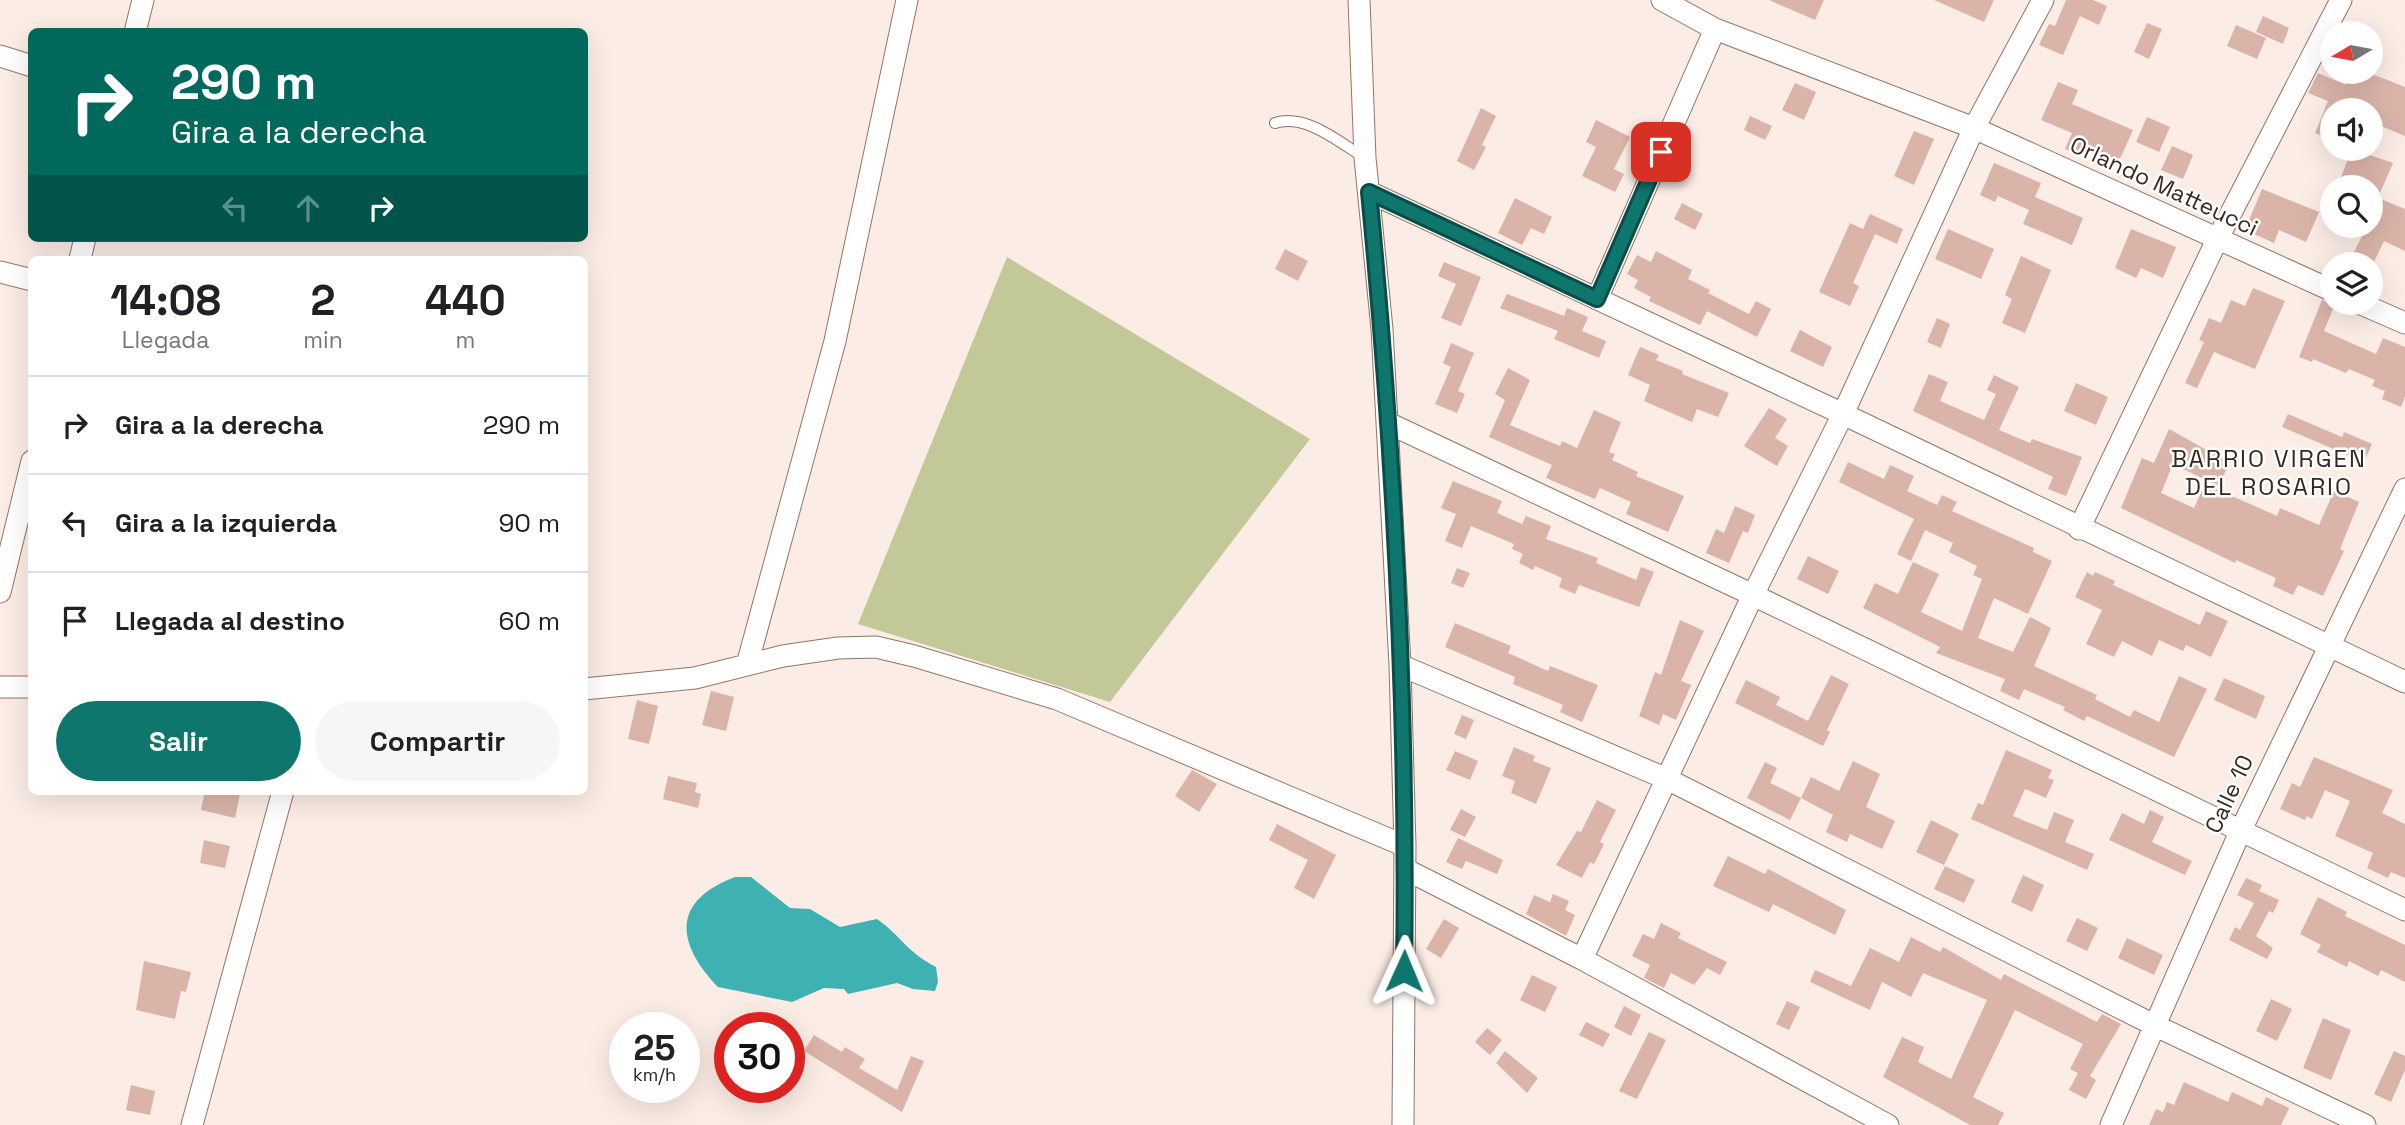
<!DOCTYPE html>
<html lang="es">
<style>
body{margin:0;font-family:"Space Grotesk",sans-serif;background:#f6f6f6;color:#202124;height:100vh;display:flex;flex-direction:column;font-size:26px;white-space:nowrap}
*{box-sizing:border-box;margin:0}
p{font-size:23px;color:#757577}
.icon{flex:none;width:38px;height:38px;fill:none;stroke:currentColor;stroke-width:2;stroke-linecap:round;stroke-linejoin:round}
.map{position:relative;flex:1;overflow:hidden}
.drawer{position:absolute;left:28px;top:256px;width:560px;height:539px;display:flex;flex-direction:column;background:#fff;border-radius:10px;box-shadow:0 7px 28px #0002}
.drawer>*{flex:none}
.hud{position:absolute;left:28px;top:28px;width:560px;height:214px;border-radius:10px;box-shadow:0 7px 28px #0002;background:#00695c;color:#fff;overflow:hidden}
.needle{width:46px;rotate:260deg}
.controls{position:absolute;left:2320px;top:21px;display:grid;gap:14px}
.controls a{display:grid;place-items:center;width:63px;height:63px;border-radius:50%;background:#fff;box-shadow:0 7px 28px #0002;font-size:35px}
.speed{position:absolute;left:609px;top:1012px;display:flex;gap:14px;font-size:35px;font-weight:700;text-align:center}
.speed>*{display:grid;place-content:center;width:91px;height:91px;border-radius:50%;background:#fff;box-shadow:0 7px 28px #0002;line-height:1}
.speed small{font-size:18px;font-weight:400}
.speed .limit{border:10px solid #d22;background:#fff;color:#111}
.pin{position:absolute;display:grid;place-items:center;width:60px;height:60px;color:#fff;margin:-30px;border-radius:14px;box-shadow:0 4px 10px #0006}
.me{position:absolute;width:77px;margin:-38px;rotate:1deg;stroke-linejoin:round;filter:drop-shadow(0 0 5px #0008)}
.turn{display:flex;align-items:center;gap:24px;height:147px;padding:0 28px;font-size:32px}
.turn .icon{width:91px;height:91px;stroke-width:2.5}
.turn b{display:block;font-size:49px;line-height:60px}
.lanes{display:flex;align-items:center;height:66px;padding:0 28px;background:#0003;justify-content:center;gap:35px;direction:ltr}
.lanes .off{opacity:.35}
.eta{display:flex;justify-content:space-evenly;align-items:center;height:119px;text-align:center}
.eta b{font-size:42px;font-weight:700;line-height:49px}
.button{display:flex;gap:14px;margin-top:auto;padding:14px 28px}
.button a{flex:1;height:80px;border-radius:42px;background:#0f766e;color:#fff;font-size:28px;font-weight:700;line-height:80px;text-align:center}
.button a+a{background:#f6f6f6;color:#202124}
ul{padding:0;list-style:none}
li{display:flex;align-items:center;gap:21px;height:98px;padding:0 28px;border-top:2px solid #e0e0e0}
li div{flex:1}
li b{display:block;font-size:26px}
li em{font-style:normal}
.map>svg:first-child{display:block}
.green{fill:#c2c898}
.water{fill:#3eb1b3}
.building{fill:#dab4a9}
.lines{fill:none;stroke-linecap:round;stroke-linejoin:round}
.service-casing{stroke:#947464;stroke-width:12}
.minor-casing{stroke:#947464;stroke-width:23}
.service{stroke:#fff;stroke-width:10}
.minor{stroke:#fff;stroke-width:21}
.route-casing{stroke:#0a4d48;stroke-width:18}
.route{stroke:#0f766e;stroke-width:12}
.labels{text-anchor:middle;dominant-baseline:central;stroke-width:5;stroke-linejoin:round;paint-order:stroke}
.street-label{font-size:23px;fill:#362821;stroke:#fff}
.neighbourhood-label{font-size:24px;letter-spacing:2px;fill:#362821;stroke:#fff}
</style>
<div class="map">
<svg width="2405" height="1125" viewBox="0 0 2405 1125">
<rect width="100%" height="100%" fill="#fbece5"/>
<path class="green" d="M1007,257L1310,439L1110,702L858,624Z"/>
<path class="water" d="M735,877H751L790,908L810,909L840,927L877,919C901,936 908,953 936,967L938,982L935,991L913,989L897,983L848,994L844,989L824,988L792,1002L718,987C675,942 672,901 735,877Z"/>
<path class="building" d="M1769,0H1824L1815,20Z
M1934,0H1994L1984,22Z
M2066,0H2093L2107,6L2099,25L2080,16L2063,55L2039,45L2049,24L2055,26Z
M2263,16L2289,28L2283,44L2256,32Z
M2147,23L2162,29L2149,59L2134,52Z
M2236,25L2266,38L2257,59L2227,46Z
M2352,72H2367L2405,87V136L2371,122V110H2333V140L2315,133L2328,101L2308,93L2318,73L2346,85Z
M2058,82L2078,90L2072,104L2133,130L2119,161L2088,147L2084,157L2065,149L2072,133L2041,120Z
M1795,83L1816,92L1804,120L1782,110Z
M1481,108L1496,116L1482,145L1486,147L1474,170L1457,161Z
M1750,116L1772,126L1765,140L1744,130Z
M2147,117L2170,127L2159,152L2136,142Z
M1596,120L1630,137L1614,169L1624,174L1615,192L1582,176L1596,147L1586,142Z
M1914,131L1934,139L1914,185L1894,176Z
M2172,146L2193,155L2183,179L2161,170Z
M2352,149L2393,163L2380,193L2341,177Z
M1994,163L2041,183L2035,197L2083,218L2072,245L2023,224L2029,210L1998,196L1995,202L1980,195Z
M2262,189L2319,212L2306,242L2279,230L2274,243L2245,230Z
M2371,195L2405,209V251L2384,241L2373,264H2348L2367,226H2371Z
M1515,198L1552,217L1544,234L1531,228L1522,245L1498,233Z
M1682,203L1703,214L1695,230L1674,219Z
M1870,214L1903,229L1897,244L1875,234L1853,283L1859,286L1850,306L1819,292L1850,223L1863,229Z
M1948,229L1994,249L1981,279L1935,259Z
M2131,229L2176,247L2163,278L2141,268L2136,278L2115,268Z
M1285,249L1308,261L1298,281L1275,269Z
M1656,251L1692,270L1688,279L1710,290L1708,293L1749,314L1756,301L1771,309L1757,337L1707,311L1700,325L1649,301L1651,297L1634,288L1638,280L1627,274L1637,255L1651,262Z
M2021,256L2051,270L2025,333L2002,323L2012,299L2005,295Z
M1444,262L1481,277L1461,326L1441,318L1456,284L1438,276Z
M2253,288L2285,301L2255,369L2214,352L2197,388L2185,383L2204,342L2199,340L2209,318L2221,323L2231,300L2245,306Z
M1507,294L1564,316L1567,308L1588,317L1582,331L1606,341L1599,358L1554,339L1558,331L1500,308Z
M2322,300L2335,304L2324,331L2376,354L2383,338L2405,347V397L2401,407L2382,399L2385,391L2372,386L2375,380L2349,369L2346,373L2313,359L2312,362L2299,357Z
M1937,318L1950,324L1941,348L1927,342Z
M1800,330L1832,347L1823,367L1790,351Z
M1451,343L1474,353L1458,391L1465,394L1457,413L1435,404L1451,367L1443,363Z
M1640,347L1659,355L1656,360L1683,371L1682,374L1729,393L1718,417L1697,409L1692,422L1644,401L1650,385L1628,375Z
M1508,368L1530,380L1510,425L1560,446L1562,441L1577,448L1594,410L1621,422L1609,452L1615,454L1612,460L1638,472L1636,476L1684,496L1668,532L1626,514L1631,502L1600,488L1595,499L1546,478L1552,465L1489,437L1505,400L1495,394Z
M1929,374L1948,382L1940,401L1984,420L1996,394L1987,390L1994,375L2019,387L1999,430L2030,443L2032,439L2082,457L2066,496L2048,489L2053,477L1913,411Z
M2076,383L2108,397L2096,425L2064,411Z
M1769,408L1787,419L1775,438L1788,446L1777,466L1744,446Z
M2288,414L2342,437L2344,432L2372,444L2364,462L2282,427Z
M2169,429L2230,463L2218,486L2173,464L2161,493L2194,508L2205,484L2277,516L2280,508L2319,525L2334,491L2359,502L2340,549L2344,551L2323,596L2298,585L2293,595L2273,586L2276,578L2236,560L2235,563L2121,508L2142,458L2154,463Z
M1848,462L1884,479L1890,465L1914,476L1907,491L1937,505L1942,495L1957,502L1952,511L2034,548L2033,552L2052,561L2028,614L1994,598L1978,638L2013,652L2030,617L2051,628L2034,666L2097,695L2095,699L2130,717L2134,710L2159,722L2179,676L2207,689L2174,757L2087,716L2084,721L2063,710L2065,707L2024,689L2019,700L2000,691L2005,679L1936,653L1940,647L1863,608L1875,583L1898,594L1913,562L1939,574L1921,612L1962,631L1982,579L1973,575L1977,566L1949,552L1953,543L1925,530L1911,561L1897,554L1914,519L1839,482Z
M1453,481L1502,501L1497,513L1522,524L1526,516L1551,526L1546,539L1598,558L1596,563L1636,580L1641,567L1654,572L1639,607L1579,585L1575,594L1559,587L1562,578L1535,566L1533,570L1519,563L1523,554L1512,549L1514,544L1471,526L1462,548L1445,541L1456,514L1441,508Z
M1735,506L1755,515L1748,533L1743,531L1729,563L1706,553L1716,529L1724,533Z
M1808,556L1839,571L1828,594L1797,579Z
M1457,568L1470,573L1463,588L1451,583Z
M2087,572L2093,576L2095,572L2115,581L2113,585L2200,625L2206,611L2228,621L2211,657L2186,645L2183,651L2159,640L2152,656L2122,641L2114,657L2086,644L2102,610L2075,597Z
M1680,620L1704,631L1681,681L1691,685L1676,720L1663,714L1659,725L1639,716L1655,672L1661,675Z
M1455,623L1511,646L1508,653L1548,671L1550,666L1598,685L1582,722L1560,712L1563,705L1513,684L1515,677L1445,647Z
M1831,675L1849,684L1827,730L1830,732L1823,746L1735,703L1746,680L1780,697L1776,705L1808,721Z
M2224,678L2265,696L2256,719L2214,700Z
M711,691L734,697L726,731L702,725Z
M637,700L658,706L649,744L628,739Z
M1462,715L1474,720L1466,739L1454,734Z
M1514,747L1535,756L1533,761L1551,768L1536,804L1511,793L1515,781L1502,776Z
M2006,750L2052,770L2048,778L2054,780L2046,798L2025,789L2013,816L2047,830L2054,812L2074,820L2065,842L2094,854L2087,870L1971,819L1978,803L1983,805Z
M1455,751L1478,761L1470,780L1446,770Z
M2314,757L2393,790L2382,813L2405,824V878L2391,872L2388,878L2367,868L2373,853L2335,836L2350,801L2325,790L2312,819L2307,816L2305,820L2280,809L2292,783L2300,787Z
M1853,761L1880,774L1866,807L1895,821L1882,849L1850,834L1847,842L1826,832L1833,815L1801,798L1811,777L1839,791Z
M1765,762L1777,768L1770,783L1801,798L1790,820L1747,798Z
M1192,770L1217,784L1199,812L1175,796Z
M668,776L697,783L695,792L701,794L698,808L663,799Z
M205,791L240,794L235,818L201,810Z
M1597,800L1616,810L1600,842L1604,844L1594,864L1590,862L1582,878L1556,865L1577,831L1581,832Z
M1461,809L1476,817L1465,837L1450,830Z
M2150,810L2164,817L2152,842L2192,861L2185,875L2109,840L2122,813L2144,824Z
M1931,820L1959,834L1944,865L1916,852Z
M1277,824L1336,855L1314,899L1294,888L1308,860L1269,840Z
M1458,838L1503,860L1497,874L1466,861L1462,869L1446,862Z
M204,840L230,846L225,868L200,863Z
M1728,856L1765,874L1768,869L1846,910L1835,935L1773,904L1769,912L1713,886Z
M1945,866L1975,880L1964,903L1934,889Z
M2023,875L2044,885L2032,912L2011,902Z
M2246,878L2262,885L2259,891L2279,900L2273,913L2269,911L2256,936L2273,948L2267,959L2229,940L2235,927L2240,930L2254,903L2237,895Z
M1553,894L1569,901L1565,910L1575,915L1566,936L1526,914L1534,895L1550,902Z
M2318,897L2347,912L2345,916L2405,945V982L2381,970L2378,976L2349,961L2347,967L2317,952L2321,945L2300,934Z
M2077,918L2098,928L2087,951L2066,941Z
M1444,919L1459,928L1441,958L1426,949Z
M1661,923L1681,933L1678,938L1727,962L1720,975L1707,968L1694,985L1671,973L1664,988L1644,978L1650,965L1632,956L1643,934L1654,939Z
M1911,937L1940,952L1943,947L2001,980L2004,974L2097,1022L2102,1014L2121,1024L2090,1076L2096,1080L2086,1099L2069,1090L2078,1073L2070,1069L2083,1044L2015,1010L1973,1097L2004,1113L1998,1125H1970L1883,1077L1902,1037L1924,1047L1918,1062L1951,1079L1987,1000L1923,973L1911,997L1882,982L1870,1010L1810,982L1815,970L1851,986L1870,948L1899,962Z
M2127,938L2163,955L2154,975L2118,958Z
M144,961L191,972L186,992L181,991L175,1019L136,1010Z
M1532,975L1557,987L1545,1012L1520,1000Z
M2271,999L2292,1009L2277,1041L2256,1031Z
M1787,1001L1800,1007L1789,1030L1776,1024Z
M1624,1006L1641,1015L1631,1036L1614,1027Z
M2323,1018L2351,1030L2331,1080L2303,1068Z
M1586,1022L1610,1034L1603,1047L1579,1035Z
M1487,1028L1502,1040L1490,1055L1475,1042Z
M1649,1032L1666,1040L1637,1099L1619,1091Z
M814,1035L842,1052L845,1047L865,1059L859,1068L897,1090L911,1056L924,1061L902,1112L804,1051Z
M1505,1051L1538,1078L1527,1093L1496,1063Z
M2394,1051L2405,1056V1070L2391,1102L2374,1094Z
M2184,1082L2228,1102L2232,1092L2262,1106L2266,1097L2289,1108L2281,1125H2149L2156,1109L2163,1112L2167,1102L2174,1105Z
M131,1085L155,1091L150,1115L126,1110Z"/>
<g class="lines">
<defs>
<path id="service" d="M1275,123C1306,113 1340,143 1365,158"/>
<path id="minor" d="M1359,0L1365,158L1382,329L1400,665L1405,846L1403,1125
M1662,0L1715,29L1974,128L2333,291
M135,32L143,0
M0,56L32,66
M1369,192L1843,414L2405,682
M80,259L85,238
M0,272L32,280
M1597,299L1715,29
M2359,303L2405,323
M1388,423L1753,595L2405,910
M2079,529L2217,240L2341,0
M0,592L32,461
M747,665L835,341L907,0
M1400,665L1667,779L2154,1025L2365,1125
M0,687H32
M584,689L695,678L783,656L838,648L876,647L914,656L1057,699L1405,846
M1405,869L1582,959L1888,1125
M1582,959L1753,595L1843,414L1974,128L2043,0
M192,1125L283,791
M2111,1125L2240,832L2405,489"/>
</defs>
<use href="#service" class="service-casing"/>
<use href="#minor" class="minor-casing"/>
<use href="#service" class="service"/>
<use href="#minor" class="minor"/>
</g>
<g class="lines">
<defs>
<path id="route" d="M1404,971C1408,711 1394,451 1369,192L1597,299L1661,152"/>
</defs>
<use href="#route" class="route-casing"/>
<use href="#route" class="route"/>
</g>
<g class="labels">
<g class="street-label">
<text transform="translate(2164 186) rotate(25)">Orlando Matteucci</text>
<text transform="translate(2229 794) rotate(-65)">Calle 10</text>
</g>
<g class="neighbourhood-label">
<text x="2269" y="458">BARRIO VIRGEN<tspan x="2269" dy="28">DEL ROSARIO</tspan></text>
</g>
</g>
</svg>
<div class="controls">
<a><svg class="needle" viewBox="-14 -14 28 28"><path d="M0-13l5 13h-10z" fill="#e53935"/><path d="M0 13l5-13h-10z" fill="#757577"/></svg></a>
<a><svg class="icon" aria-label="sound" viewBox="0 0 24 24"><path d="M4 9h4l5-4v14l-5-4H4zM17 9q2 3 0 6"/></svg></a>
<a><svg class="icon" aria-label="search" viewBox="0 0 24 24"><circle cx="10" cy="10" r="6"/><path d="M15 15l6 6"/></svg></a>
<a><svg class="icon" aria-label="layers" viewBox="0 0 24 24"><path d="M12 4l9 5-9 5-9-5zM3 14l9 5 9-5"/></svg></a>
</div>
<div class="speed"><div>25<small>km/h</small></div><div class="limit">30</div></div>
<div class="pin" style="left:1661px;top:152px;background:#d93025"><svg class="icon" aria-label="arrive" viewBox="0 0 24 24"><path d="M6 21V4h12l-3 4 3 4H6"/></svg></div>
<svg class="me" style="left:1404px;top:971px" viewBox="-20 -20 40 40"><path d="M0-17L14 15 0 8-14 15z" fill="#0f766e" stroke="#fff" stroke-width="4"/></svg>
<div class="hud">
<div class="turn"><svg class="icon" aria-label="right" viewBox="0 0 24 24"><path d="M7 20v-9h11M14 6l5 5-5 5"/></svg><div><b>290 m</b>Gira a la derecha</div></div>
<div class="lanes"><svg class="icon off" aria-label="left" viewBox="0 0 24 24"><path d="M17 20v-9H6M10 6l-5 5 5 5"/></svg><svg class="icon off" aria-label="ahead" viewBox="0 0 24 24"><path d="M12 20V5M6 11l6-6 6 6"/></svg><svg class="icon" aria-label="right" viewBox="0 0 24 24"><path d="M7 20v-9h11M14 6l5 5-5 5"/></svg></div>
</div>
<section class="drawer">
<div class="eta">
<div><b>14:08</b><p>Llegada</p></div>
<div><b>2</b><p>min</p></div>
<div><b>440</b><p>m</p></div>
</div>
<ul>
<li><svg class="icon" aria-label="right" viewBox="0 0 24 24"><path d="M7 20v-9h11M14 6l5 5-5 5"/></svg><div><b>Gira a la derecha</b></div><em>290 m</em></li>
<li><svg class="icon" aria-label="left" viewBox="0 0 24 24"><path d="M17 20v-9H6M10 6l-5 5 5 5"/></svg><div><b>Gira a la izquierda</b></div><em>90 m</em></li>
<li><svg class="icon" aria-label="arrive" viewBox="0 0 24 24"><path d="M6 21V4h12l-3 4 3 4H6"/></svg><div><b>Llegada al destino</b></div><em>60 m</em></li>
</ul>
<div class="button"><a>Salir</a><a>Compartir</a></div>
</section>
</div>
